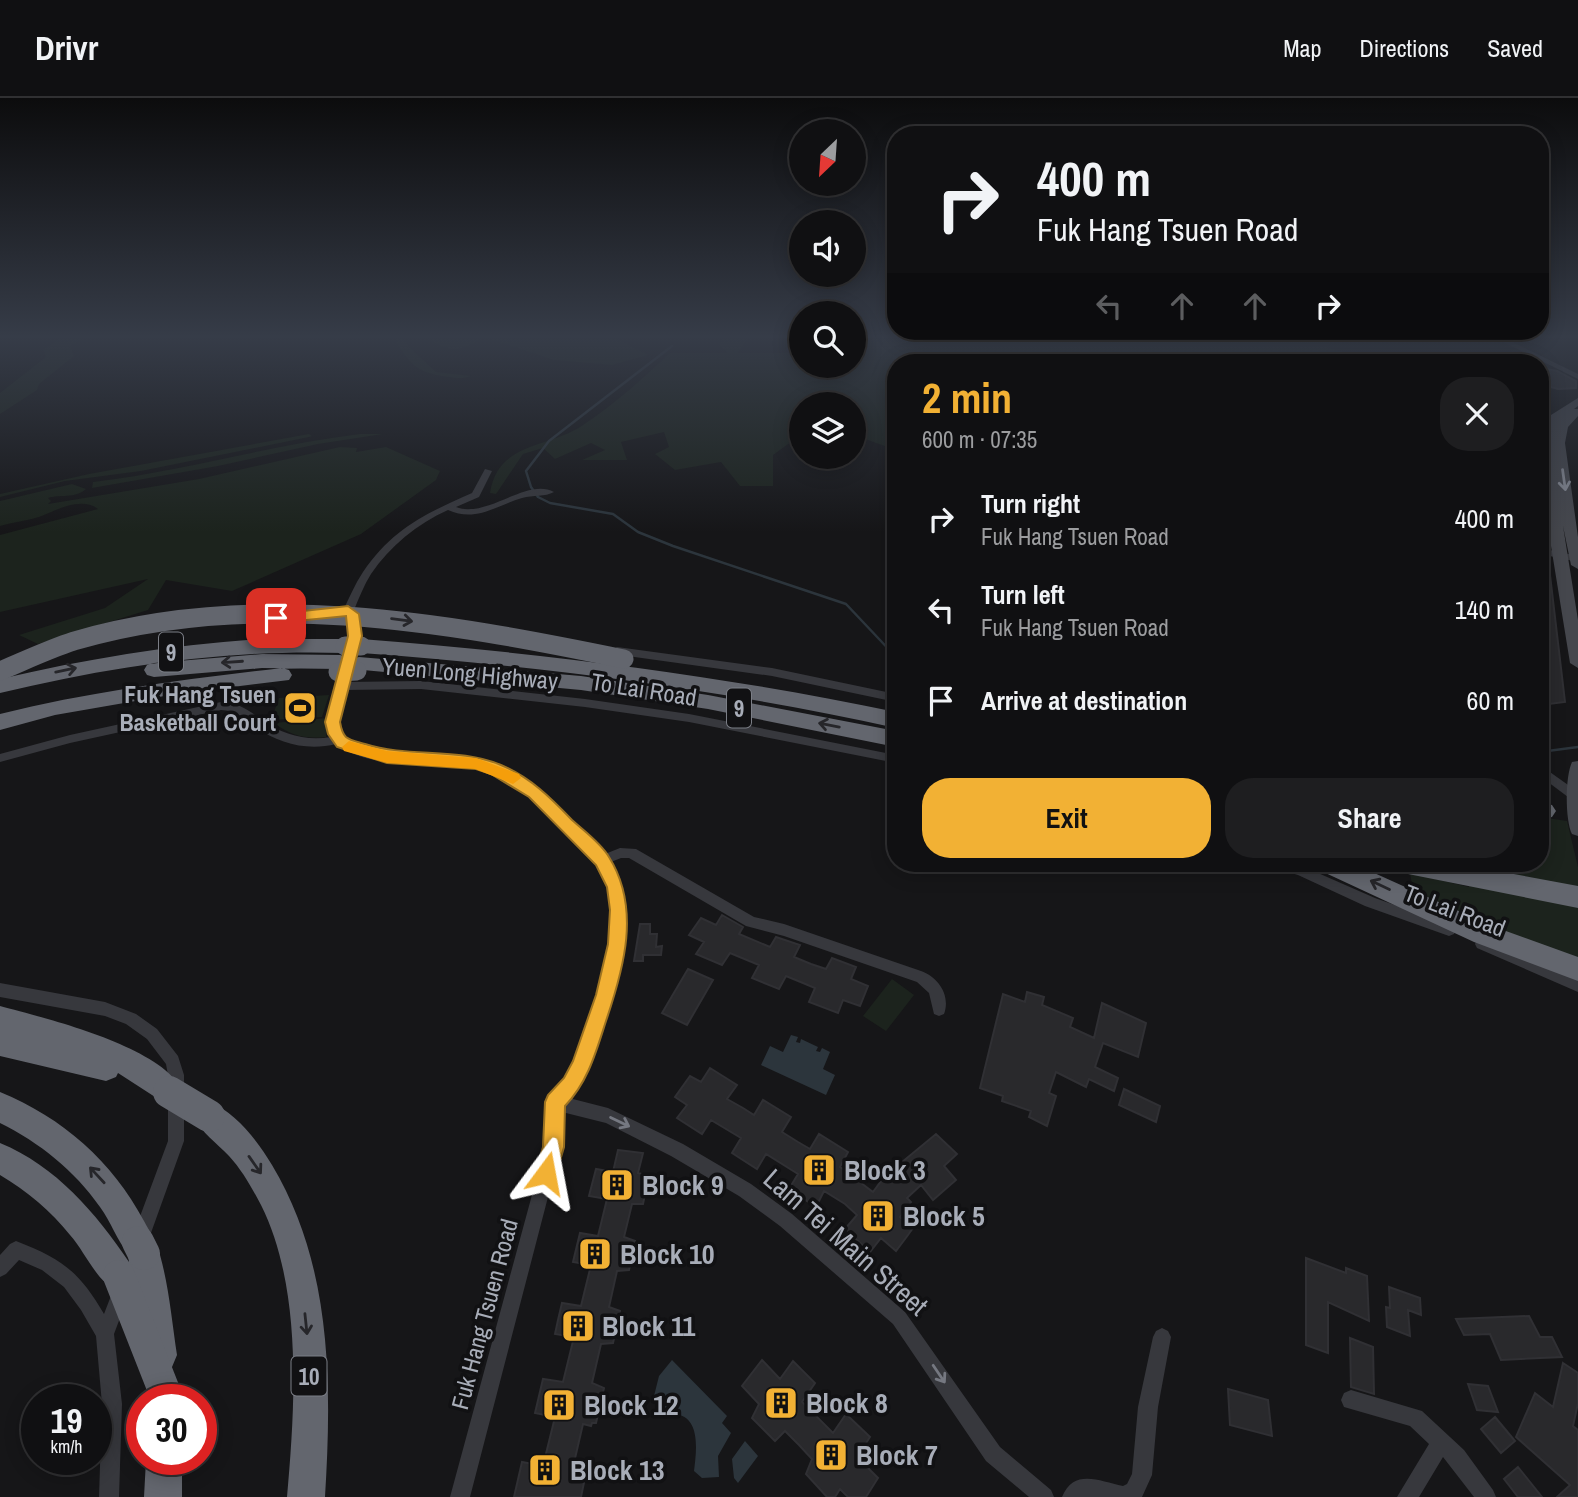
<!DOCTYPE html>
<meta charset="utf-8">
<style>
body{margin:0;font-family:"Archivo Narrow",sans-serif;background:#1e1e20;color:#f1f3f6;height:100vh;display:flex;flex-direction:column;font-size:26px;white-space:nowrap}
*{box-sizing:border-box;margin:0}
p{font-size:23px;color:#9c9d9f}
.icon{flex:none;width:38px;height:38px;fill:none;stroke:currentColor;stroke-width:2;stroke-linecap:round;stroke-linejoin:round}
.map{position:relative;flex:1;overflow:hidden}
.details{position:absolute;left:887px;top:256px;width:662px;height:518px;display:flex;flex-direction:column;background:#101012;border-radius:28px;box-shadow:0 4px 18px #0003,0 0 0 2px #303032}
.details>*{flex:none}
.top-card{position:absolute;left:887px;top:28px;width:662px;height:214px;border-radius:28px;box-shadow:0 4px 18px #0003,0 0 0 2px #303032;background:#101012;color:#f1f3f6;overflow:hidden}
.needle{width:46px;rotate:205deg}
.buttons{position:absolute;left:789px;top:21px;display:grid;gap:14px}
.buttons a{display:grid;place-items:center;width:77px;height:77px;border-radius:50%;background:#101012;box-shadow:0 4px 18px #0003,0 0 0 2px #303032;font-size:35px}
.speed{position:absolute;left:21px;top:1286px;display:flex;gap:14px;font-size:35px;font-weight:700;text-align:center}
.speed>*{display:grid;place-content:center;width:91px;height:91px;border-radius:50%;background:#101012;box-shadow:0 4px 18px #0003,0 0 0 2px #303032;line-height:1}
.speed small{font-size:18px;font-weight:400}
.speed .limit{border:10px solid #d22;background:#fff;color:#111}
.pin{position:absolute;display:grid;place-items:center;width:60px;height:60px;color:#fff;margin:-30px;border-radius:14px;box-shadow:0 4px 10px #0006}
.me{position:absolute;width:77px;margin:-38px;rotate:13deg;stroke-linejoin:round;filter:drop-shadow(0 0 5px #0008)}
.turn{display:flex;align-items:center;gap:24px;height:147px;padding:0 35px;font-size:32px}
.turn .icon{width:91px;height:91px;stroke-width:2.5}
.turn b{display:block;font-size:49px;line-height:60px}
.lanes{display:flex;align-items:center;height:66px;padding:0 35px;background:#0003;justify-content:center;gap:35px;direction:ltr}
.lanes .off{opacity:.35}
.round{display:grid;place-items:center;flex:none;width:74px;height:74px;border-radius:28px;background:#1e1e20}
.summary{display:flex;align-items:center;justify-content:space-between;height:119px;padding:0 35px}
h1{font-size:42px;font-weight:700;line-height:52px;color:#f2b134}
.cta{display:flex;gap:14px;margin-top:auto;padding:14px 35px}
.cta a{flex:1;height:80px;border-radius:28px;background:#f2b134;color:#111;font-size:28px;font-weight:700;line-height:80px;text-align:center}
.cta a+a{background:#1e1e20;color:#f1f3f6}
ul{padding:0;list-style:none}
li{display:flex;align-items:center;gap:21px;height:91px;padding:0 35px}
li div{flex:1}
li b{display:block;font-size:26px}
li em{font-style:normal}
header{display:flex;align-items:center;gap:42px;box-sizing:border-box;height:98px;padding:0 35px;background:#101012;border-bottom:2px solid #303032}
header strong{font-size:33px}
nav{display:flex;gap:38px;margin-inline-start:auto;font-size:24px}
.map>svg:first-child{display:block}
.green{fill:#1c231d}
.water{fill:#2c353c}
.lines{fill:none;stroke-linecap:round;stroke-linejoin:round}
.stream{stroke:#2c353c;stroke-width:2.5}
.building{fill:#29292c;stroke:#303034;stroke-width:2}
.street{fill:#37383d;fill-rule:evenodd}
.secondary{fill:#45474d;fill-rule:evenodd}
.highway{fill:#63666e;fill-rule:evenodd}
.highway-bridge-far1{stroke:#63666e;stroke-width:19}
.highway-bridge{stroke:#63666e;stroke-width:32}
.oneway{stroke:#858993}
.oneway2{stroke:#26262a}
.oneway3{stroke:#757881}
.route{fill:#f2b134;stroke:#9d7322;stroke-width:2}
.slow{fill:#f59e0b}
.labels{text-anchor:middle;dominant-baseline:central;stroke-width:7;stroke-linejoin:round;paint-order:stroke}
.shield{fill:#111113;stroke:#7b7e86;stroke-width:2}
.shield-label{font-size:23px;font-weight:bold;fill:#a8adb8}
.street-label{font-size:24px;fill:#a8adb8;stroke:#111113}
.poi-label{font-size:24px;font-weight:bold;fill:#a8adb8;stroke:#111113;text-anchor:end}
.near-poi-label{font-size:28px;font-weight:bold;fill:#a8adb8;stroke:#111113;text-anchor:start}
.near-street-label{font-size:28px;fill:#a8adb8;stroke:#111113}
</style>
<header>
<strong>Drivr</strong>
<nav><a>Map</a><a>Directions</a><a>Saved</a></nav>
</header>
<div class="map">
<svg width="1578" height="1399" viewBox="0 0 1578 1399">
<rect width="100%" height="100%" fill="#161618"/>
<path class="green" d="M64,238H87L70,248L74,258L39,286L37,292L0,316V295L46,259L43,252Z
M393,238H404L408,248L436,274L471,278C463,281 457,280 448,279C414,274 410,266 393,238Z
M428,238H611L648,257L612,267L554,262L485,239C460,253 451,257 427,239Z
M727,238H750L737,255H801L802,268H854V238H1330L1332,239L1328,250L1356,257L1354,264H896V352L865,341L854,343V306H802L801,342L795,341L773,357V388H740L721,364L675,372L655,356L669,349L664,334L621,344L627,362H582L605,352L591,345L555,361L543,350L523,356L496,396L490,395C498,343 548,351 583,327C615,306 642,281 670,255H727L719,246Z
M309,336L312,338L309,339L141,373L65,383L0,399V396L89,376Z
M360,336H383L318,346L218,368L92,390L93,384C183,373 270,347 360,336Z
M340,349L357,350L356,354L386,349L440,373L436,382L361,436L232,493L166,482L148,512L38,546L19,537L105,510L148,481L0,514V437L98,411C81,398 55,413 39,419C27,423 13,424 0,428V403L72,386L86,391C75,401 60,396 48,400L51,403L48,406L199,381Z
M329,597L322,619L271,622L279,600Z
M327,620L326,639C304,641 292,638 274,625Z
M1540,719L1567,723L1578,769V865L1414,798L1410,775L1469,789L1461,765H1540Z
M892,881L914,897L886,933L863,918Z"/>
<path class="water" d="M791,937L798,939L796,944L800,945L801,941L818,949L816,953L820,954L822,950L830,954L823,971L835,977L826,997L761,967L770,948L783,954Z
M672,1262L727,1318L722,1325L731,1335L718,1358L719,1379L702,1380L694,1373C696,1356 701,1324 680,1317C666,1312 660,1311 654,1298L659,1278Z
M745,1343L758,1358L738,1385L734,1380L732,1361Z"/>
<g class="lines">
<path class="stream" d="M672,248L549,343L526,373L531,389L538,399L550,405L613,416L638,434L673,448L846,506L896,559
M1540,654L1578,649"/>
</g>
<path class="building" d="M1540,270L1557,273L1576,283V290L1558,291L1540,286Z
M1540,459L1548,460L1565,604L1540,607Z
M722,817L743,829L739,836L770,849L776,839L800,847L794,859L811,866L826,871L832,860L856,869L851,881L868,888L860,908L843,902L838,915L809,904L815,890L803,885L786,878L779,891L752,880L759,867L730,855L722,867L696,856L704,844L689,837L701,820L716,827Z
M640,826H650V836H657L656,849L662,848L661,857H643V863H634Z
M688,871L713,882L687,927L662,915Z
M1027,894L1044,899L1042,907L1073,920L1070,929L1094,940L1102,905L1146,925L1138,959L1103,945L1095,969L1118,980L1114,993L1089,981L1086,989L1056,974L1049,995L1056,998L1047,1028L1029,1019L1031,1013L1002,1003L1003,998L980,990L1003,896L1025,904Z
M710,970L737,987L727,1001L743,1010L754,1017L763,1002L791,1019L782,1034L798,1044L810,1051L819,1036L848,1054L840,1069L873,1094L884,1079L936,1036L957,1056L944,1068L956,1082L933,1102L921,1087L907,1100L911,1104L900,1119L913,1130L908,1137L896,1153L881,1140L870,1154L845,1131L857,1117L845,1106L824,1093L816,1109L789,1091L798,1076L766,1056L757,1071L732,1055L741,1040L711,1022L702,1036L677,1020L687,1007L675,999L690,978L701,984Z
M1124,991L1160,1008L1156,1024L1119,1007Z
M618,1052L643,1055L638,1075L649,1078L643,1106H632L624,1139L635,1143L629,1172L617,1173L609,1209L620,1213L613,1245L601,1246L592,1285L604,1290L596,1325H592L591,1328L583,1326L573,1369L583,1371L582,1374L586,1375L581,1399H514L522,1364L543,1368L555,1319L535,1315L543,1281L563,1284L574,1239L555,1236L558,1222L562,1205L581,1208L591,1167L573,1164L580,1135L598,1138L607,1101L589,1098L596,1071L613,1074Z
M1306,1160L1346,1175V1170L1367,1178L1369,1223L1328,1204V1255L1306,1247Z
M1389,1189L1420,1200L1421,1217L1408,1212L1410,1238L1387,1229L1386,1209L1390,1210Z
M1529,1218L1540,1239H1552L1562,1259L1501,1262L1490,1236L1464,1237L1456,1221Z
M1350,1240L1373,1249L1374,1296L1351,1289Z
M762,1262L780,1281L793,1263L815,1285L802,1304L833,1335L846,1316L870,1339L857,1359L878,1380L866,1399H848L840,1391L835,1399H827L806,1376L812,1361L799,1347L785,1333L775,1343L752,1320L759,1306L742,1288Z
M1563,1265L1578,1275V1305L1573,1328L1578,1332V1399H1557L1570,1387L1516,1339L1535,1295L1553,1309Z
M1468,1286L1488,1288L1498,1314L1477,1312Z
M1228,1291L1268,1302L1272,1338L1230,1327Z
M1495,1319L1515,1343L1501,1355L1481,1331Z
M1518,1369L1542,1399H1518L1504,1381Z"/>
<g class="lines">
<path class="street" d="M1491,238H1500L1578,276V281Z
M485,371L492,373L479,399L456,409C487,421 527,379 554,394C545,399 533,397 522,400C497,407 476,425 448,412C417,426 390,448 371,476C364,487 359,500 354,512C367,537 356,559 347,584L421,583L585,601L689,616L896,657V665L689,624L585,609L421,591L345,592C340,605 333,625 343,638C360,659 435,656 462,659C476,661 490,664 503,670C539,685 579,727 605,756L620,750L636,751L754,819L784,826L921,873C938,879 951,897 944,916L939,918L934,916L929,895L917,884L784,838L746,828L629,760H621L611,764C620,781 625,797 626,816C628,863 598,962 569,1000L608,1010L683,1046L751,1086L792,1116L905,1214L1000,1349L1051,1392L1054,1399H1029L986,1363L893,1226L780,1128L739,1098L671,1058L606,1025L562,1014L561,1049L470,1399H450L545,1049C546,1036 544,1013 548,1001C552,992 567,979 573,967C595,925 625,822 604,777C596,761 583,750 570,737C548,715 526,690 496,677C448,655 380,679 336,646C308,653 279,646 256,629C244,621 236,612 221,612L70,645L0,664V656L70,637L221,604C238,604 248,612 262,622C283,637 306,643 331,639C315,598 370,546 343,513C349,500 355,486 363,474C393,430 427,415 472,395Z
M1540,450L1578,458V464L1540,456Z
M617,549L772,570L896,596V604L772,578L613,556L612,553Z
M1540,667L1578,694V703L1572,702L1540,678Z
M1270,765H1293L1302,768L1375,800L1454,828L1456,832L1454,836L1449,838L1365,808L1298,777L1271,769Z
M1482,840L1578,880V894L1477,850L1475,846L1477,842Z
M0,885L105,904L136,916L157,931L178,958L184,977V1043L147,1146L141,1149L135,1146L132,1140L168,1043V977L166,966L147,941L126,926L105,918L0,899Z
M16,1143C62,1161 79,1173 104,1216L114,1190L120,1187L126,1190L129,1196L114,1236L122,1306L119,1399H99L102,1306L96,1238L81,1212L64,1189L42,1172L19,1162L6,1176L0,1179V1157L10,1146Z
M1162,1230L1168,1233L1171,1239L1158,1309L1152,1377L1142,1399H1062C1074,1370 1099,1383 1123,1388L1127,1386L1132,1376L1138,1309L1153,1239L1156,1233Z
M1351,1292L1422,1313L1464,1352L1493,1392L1496,1399H1474L1443,1359L1419,1399H1397L1429,1346L1410,1328L1344,1309L1341,1302L1344,1295Z"/>
<path class="secondary" d="M1578,300V308L1574,311H1578V318L1568,329L1565,345L1578,439V471L1571,467L1563,428L1578,522V570L1570,565L1551,448L1542,337L1551,317Z
M1578,663V738L1572,736C1565,722 1565,679 1572,664Z"/>
<path class="highway" d="M258,541H345L353,545L361,541C541,555 719,577 896,614V630C719,591 541,568 361,555L353,551L345,555C227,551 114,568 0,595V581C85,561 170,547 258,541Z
M262,556L340,557L347,559L350,564L347,569L340,571L262,570L154,579L147,577L144,572L147,567L154,565Z
M359,559L581,578L708,597L896,633V649L708,611L581,592L352,571L349,566L352,561Z
M282,570L289,572L292,577L289,582L176,596L55,617L0,632V616C93,593 187,581 282,570Z
M1540,704L1552,707L1556,713L1552,719L1540,722Z
M1316,765H1352L1492,828L1578,859V883L1474,844L1319,772Z
M1391,765H1454L1578,788V810L1403,775L1394,772Z
M0,908C45,920 165,949 183,994L179,1004L169,1008L118,975L116,979L106,983L0,958Z
M0,994C63,1020 112,1063 144,1123C150,1134 157,1145 160,1157C169,1189 172,1224 177,1257L172,1269L160,1274L148,1269L143,1257L132,1186L131,1190L119,1194C97,1185 86,1155 70,1137C51,1113 27,1093 0,1077V1045C56,1068 96,1115 129,1164L128,1156C117,1142 111,1124 100,1109C74,1072 40,1045 0,1025Z
M209,1003C236,1015 257,1042 272,1067C332,1167 332,1286 325,1399H287C295,1309 303,1191 261,1107C252,1090 242,1072 229,1058C217,1045 201,1035 194,1018L199,1008Z
M146,1362H182V1399H144Z"/>
<path class="highway-bridge-far1" d="M345,548H361
M0,573C24,563 49,551 74,543C254,490 444,524 624,561
M338,574L357,573"/>
<path class="highway-bridge" d="M169,994L209,1018
M138,1144L144,1156
M119,1178L165,1295"/>
</g>
<defs><path id="oneway-shaft" d="M-6 0H5M1.5-3L5.5 0L1.5 3" fill="none" stroke-width="1.6" stroke-linecap="round" stroke-linejoin="round" transform="scale(1.75)"/></defs>
<use class="oneway" href="#oneway-shaft" transform="translate(1564 382) rotate(82)"/>
<g class="oneway2">
<use href="#oneway-shaft" transform="translate(402 522) rotate(7)"/>
<use href="#oneway-shaft" transform="translate(232 564) rotate(176)"/>
<use href="#oneway-shaft" transform="translate(66 572) rotate(-12)"/>
<use href="#oneway-shaft" transform="translate(829 627) rotate(-169)"/>
<use href="#oneway-shaft" transform="translate(1380 787) rotate(-155)"/>
<use href="#oneway-shaft" transform="translate(255 1067) rotate(55)"/>
<use href="#oneway-shaft" transform="translate(97 1077) rotate(-133)"/>
<use href="#oneway-shaft" transform="translate(306 1226) rotate(84)"/>
</g>
<g class="oneway3">
<use href="#oneway-shaft" transform="translate(620 1024) rotate(26)"/>
<use href="#oneway-shaft" transform="translate(939 1276) rotate(56)"/>
</g>
<linearGradient id="sky" x2="0" y2="1"><stop stop-color="#0c0c0d"/><stop offset="0.55" stop-color="#363c48"/><stop offset="1" stop-color="#363c48" stop-opacity="0"/></linearGradient>
<rect width="1578" height="434" fill="url(#sky)"/>
<path class="route" d="M348,508L359,516L362,538L340,624C341,630 342,635 346,639C351,643 359,644 365,646C409,660 459,649 501,667C530,679 551,700 572,722C584,733 601,745 609,759C641,810 624,870 606,923C596,954 588,984 565,1008L564,1049L554,1083L546,1086L539,1083L536,1075L543,1049L545,1004L548,997L564,980L573,963L596,897L608,846L610,812L607,789L596,767L529,699L491,676L476,671L387,665L337,649L328,636L325,624L348,538L346,518L276,525L269,520L276,516Z"/>
<path class="slow" d="M349,643L387,653L476,660L519,676L521,680L513,686L475,671L387,665L344,653L342,649Z"/>
<defs>
<symbol id="stadium-square" viewBox="-11 -11 22 22"><rect x="-9" y="-9" width="18" height="18" rx="4" fill="#f2b134" stroke="#111113"/><path d="M0-5a6.5 5 0 1 0 0 10a6.5 5 0 1 0 0-10ZM-3.5-1.8h7v3.6h-7Z" fill="#111"/></symbol>
<symbol id="building-square" viewBox="-11 -11 22 22"><rect x="-9" y="-9" width="18" height="18" rx="4" fill="#f2b134" stroke="#111113"/><path d="M-4-6H4V6H1V3H-1V6H-4ZM-2.5-4.3h1.7v1.8h-1.7ZM.8-4.3h1.7v1.8H.8ZM-2.5-1h1.7V.8h-1.7ZM.8-1h1.7V.8H.8Z" fill="#111"/></symbol>
</defs>
<g fill-rule="evenodd">
<use href="#stadium-square" x="281" y="591" width="38" height="38"/>
<use href="#building-square" x="800" y="1053" width="38" height="38"/>
<use href="#building-square" x="598" y="1068" width="38" height="38"/>
<use href="#building-square" x="859" y="1099" width="38" height="38"/>
<use href="#building-square" x="576" y="1137" width="38" height="38"/>
<use href="#building-square" x="559" y="1209" width="38" height="38"/>
<use href="#building-square" x="762" y="1286" width="38" height="38"/>
<use href="#building-square" x="540" y="1288" width="38" height="38"/>
<use href="#building-square" x="812" y="1338" width="38" height="38"/>
<use href="#building-square" x="526" y="1353" width="38" height="38"/>
</g>
<g class="labels">
<g class="shield">
<rect x="159" y="534.5" width="24" height="39" rx="5"/>
<rect x="727" y="590.5" width="24" height="39" rx="5"/>
<rect x="291.5" y="1258.5" width="35" height="39" rx="5"/>
</g>
<g class="shield-label">
<text x="171" y="554">9</text>
<text x="739" y="610">9</text>
<text x="309" y="1278">10</text>
</g>
<g class="street-label">
<text transform="translate(470 575) rotate(5)">Yuen Long Highway</text>
<text transform="translate(644 591) rotate(9)">To Lai Road</text>
<text transform="translate(1455 812) rotate(21)">To Lai Road</text>
<text transform="translate(484 1216) rotate(-75)">Fuk Hang Tsuen Road</text>
</g>
<g class="poi-label">
<text x="276" y="596">Fuk Hang Tsuen<tspan x="276" dy="28">Basketball Court</tspan></text>
</g>
<g class="near-poi-label">
<text x="844" y="1072">Block 3</text>
<text x="642" y="1087">Block 9</text>
<text x="903" y="1118">Block 5</text>
<text x="620" y="1156">Block 10</text>
<text x="602" y="1228">Block 11</text>
<text x="806" y="1305">Block 8</text>
<text x="584" y="1307">Block 12</text>
<text x="856" y="1357">Block 7</text>
<text x="570" y="1372">Block 13</text>
</g>
<g class="near-street-label">
<text transform="translate(846 1144) rotate(41)">Lam Tei Main Street</text>
</g>
</g>
</svg>
<div class="buttons">
<a><svg class="needle" viewBox="-14 -14 28 28"><path d="M0-13l5 13h-10z" fill="#e53935"/><path d="M0 13l5-13h-10z" fill="#9c9d9f"/></svg></a>
<a><svg class="icon" aria-label="sound" viewBox="0 0 24 24"><path d="M4 9h4l5-4v14l-5-4H4zM17 9q2 3 0 6"/></svg></a>
<a><svg class="icon" aria-label="search" viewBox="0 0 24 24"><circle cx="10" cy="10" r="6"/><path d="M15 15l6 6"/></svg></a>
<a><svg class="icon" aria-label="layers" viewBox="0 0 24 24"><path d="M12 4l9 5-9 5-9-5zM3 14l9 5 9-5"/></svg></a>
</div>
<div class="speed"><div>19<small>km/h</small></div><div class="limit">30</div></div>
<div class="pin" style="left:276px;top:520px;background:#d93025"><svg class="icon" aria-label="arrive" viewBox="0 0 24 24"><path d="M6 21V4h12l-3 4 3 4H6"/></svg></div>
<svg class="me" style="left:546px;top:1075px" viewBox="-20 -20 40 40"><path d="M0-17L14 15 0 8-14 15z" fill="#f2b134" stroke="#fff" stroke-width="4"/></svg>
<div class="top-card">
<div class="turn"><svg class="icon" aria-label="right" viewBox="0 0 24 24"><path d="M7 20v-9h11M14 6l5 5-5 5"/></svg><div><b>400 m</b>Fuk Hang Tsuen Road</div></div>
<div class="lanes"><svg class="icon off" aria-label="left" viewBox="0 0 24 24"><path d="M17 20v-9H6M10 6l-5 5 5 5"/></svg><svg class="icon off" aria-label="ahead" viewBox="0 0 24 24"><path d="M12 20V5M6 11l6-6 6 6"/></svg><svg class="icon off" aria-label="ahead" viewBox="0 0 24 24"><path d="M12 20V5M6 11l6-6 6 6"/></svg><svg class="icon" aria-label="right" viewBox="0 0 24 24"><path d="M7 20v-9h11M14 6l5 5-5 5"/></svg></div>
</div>
<section class="details">
<div class="summary"><div><h1>2 min</h1><p>600 m · 07:35</p></div><a class="round"><svg class="icon" aria-label="close" viewBox="0 0 24 24"><path d="M6 6l12 12M18 6L6 18"/></svg></a></div>
<ul>
<li><svg class="icon" aria-label="right" viewBox="0 0 24 24"><path d="M7 20v-9h11M14 6l5 5-5 5"/></svg><div><b>Turn right</b><p>Fuk Hang Tsuen Road</p></div><em>400 m</em></li>
<li><svg class="icon" aria-label="left" viewBox="0 0 24 24"><path d="M17 20v-9H6M10 6l-5 5 5 5"/></svg><div><b>Turn left</b><p>Fuk Hang Tsuen Road</p></div><em>140 m</em></li>
<li><svg class="icon" aria-label="arrive" viewBox="0 0 24 24"><path d="M6 21V4h12l-3 4 3 4H6"/></svg><div><b>Arrive at destination</b></div><em>60 m</em></li>
</ul>
<div class="cta"><a>Exit</a><a>Share</a></div>
</section>
</div>
